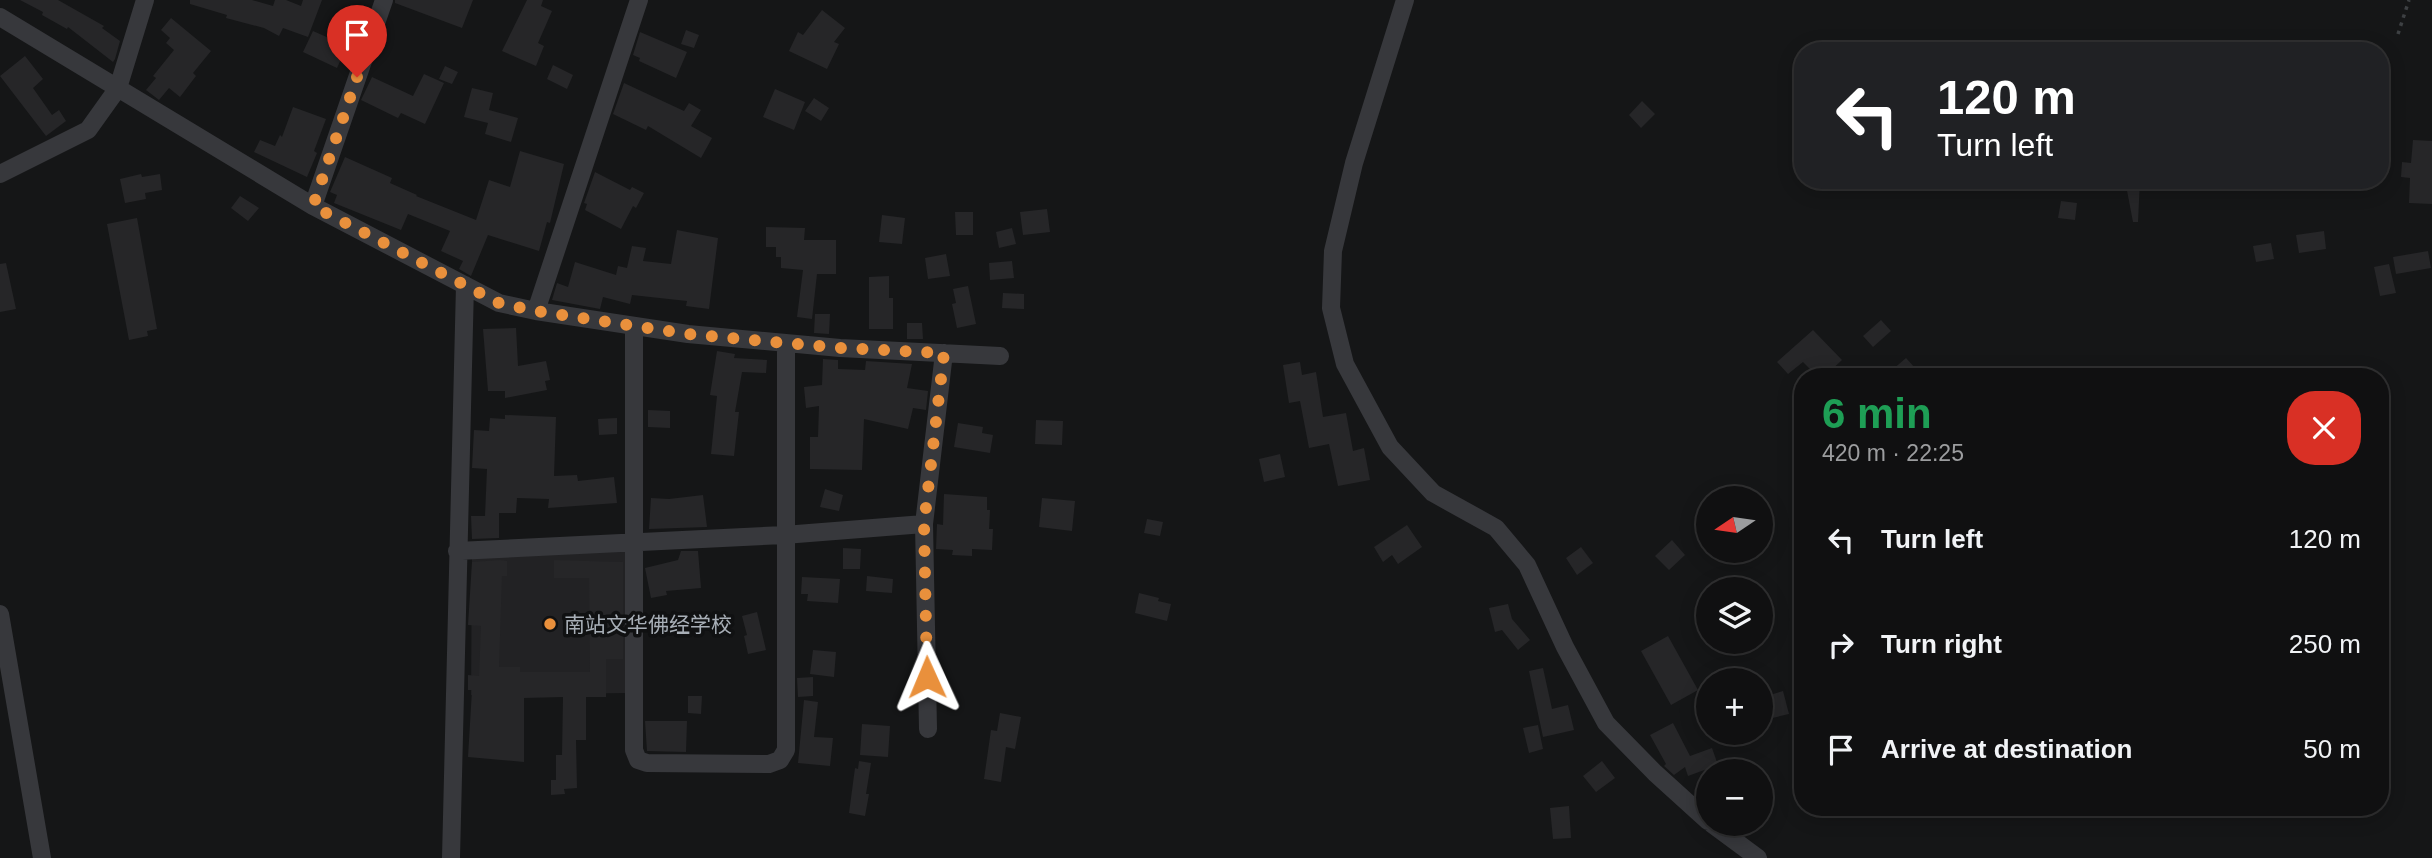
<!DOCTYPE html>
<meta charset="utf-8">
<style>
body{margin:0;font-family:Helvetica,"Noto Sans SC",sans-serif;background:#1e1e1f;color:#f1f3f6;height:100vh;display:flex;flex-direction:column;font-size:26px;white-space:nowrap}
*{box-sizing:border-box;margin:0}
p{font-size:23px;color:#9c9d9f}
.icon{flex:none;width:38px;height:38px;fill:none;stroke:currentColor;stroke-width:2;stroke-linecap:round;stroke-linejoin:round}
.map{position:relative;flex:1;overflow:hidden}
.drawer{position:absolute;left:1794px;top:368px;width:595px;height:448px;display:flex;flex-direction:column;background:#101011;border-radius:28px;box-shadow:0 4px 18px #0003,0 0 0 2px #303031}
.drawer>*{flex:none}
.top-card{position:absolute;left:1794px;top:42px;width:595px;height:147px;border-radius:28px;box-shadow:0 4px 18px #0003,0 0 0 2px #303031;background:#202124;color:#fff;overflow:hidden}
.needle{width:46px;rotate:257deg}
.controls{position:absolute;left:1696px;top:486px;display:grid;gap:14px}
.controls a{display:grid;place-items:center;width:77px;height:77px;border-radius:50%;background:#101011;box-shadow:0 4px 18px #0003,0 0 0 2px #303031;font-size:35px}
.pin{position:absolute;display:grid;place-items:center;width:60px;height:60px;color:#fff;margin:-72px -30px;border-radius:50% 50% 50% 0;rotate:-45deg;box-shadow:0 0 7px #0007}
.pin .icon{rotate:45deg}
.me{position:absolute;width:77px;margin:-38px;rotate:359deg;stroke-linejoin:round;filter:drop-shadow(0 0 5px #0008)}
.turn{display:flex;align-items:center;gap:24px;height:147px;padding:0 28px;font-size:32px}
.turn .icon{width:91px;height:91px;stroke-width:2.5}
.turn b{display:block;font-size:49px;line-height:60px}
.round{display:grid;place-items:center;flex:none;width:74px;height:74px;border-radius:28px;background:#1e1e1f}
.headline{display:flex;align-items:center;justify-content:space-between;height:119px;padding:0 28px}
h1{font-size:42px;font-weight:800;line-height:52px;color:#1e9e55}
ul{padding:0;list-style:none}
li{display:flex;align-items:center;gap:21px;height:105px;padding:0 28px}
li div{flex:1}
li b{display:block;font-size:26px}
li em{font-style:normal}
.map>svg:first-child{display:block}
.built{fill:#222224}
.building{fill:#262628}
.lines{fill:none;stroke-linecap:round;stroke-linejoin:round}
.path{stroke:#3d4043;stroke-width:3.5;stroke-dasharray:3.5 5;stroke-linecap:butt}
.minor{stroke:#37383c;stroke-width:18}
.route{stroke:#e9903c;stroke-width:12;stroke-dasharray:0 21.6}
.poi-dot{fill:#e9903c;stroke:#101112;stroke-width:2.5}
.labels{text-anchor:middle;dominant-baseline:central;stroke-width:7;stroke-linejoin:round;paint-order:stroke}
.poi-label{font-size:21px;fill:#a8afb7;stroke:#101112;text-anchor:start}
</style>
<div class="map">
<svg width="2432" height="858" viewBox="0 0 2432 858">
<rect width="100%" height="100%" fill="#151617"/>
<path class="built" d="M628,549V693L471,695L472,555Z"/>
<path class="building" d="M20,0H58L104,26L102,28L120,41L115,59L113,62L68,27L67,29L42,15L43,12Z
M190,0H252L273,6L275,0H286L301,6L303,0H322L308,37L283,28L279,36L264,28L226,18L227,15L190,4Z
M395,0H473L462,28L395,3Z
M527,0H543L541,6L552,11L538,43L544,46L536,66L502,51Z
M822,10L845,28L834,42L839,44L827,69L789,51L798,32L803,35Z
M171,18L211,51L193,73L196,76L180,97L169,88L159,100L146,90L156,78L153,76L174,50L166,43L170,38L161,30Z
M686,30L699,35L694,48L681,44Z
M313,31L347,46L337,68L303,52Z
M640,32L687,52L676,78L639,61L640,58L633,55Z
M25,56L43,79L33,88L52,115L59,110L66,121L46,136L0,76Z
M553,65L573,75L567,89L547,79Z
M445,66L458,72L452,84L439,79Z
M424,74L444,83L425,124L401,113L398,118L361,100L372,77L413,96Z
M624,83L684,111L689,103L701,110L691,126L712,138L701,158L648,126L646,130L613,114Z
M472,88L493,93L489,110L518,118L511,142L485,134L488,123L464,117Z
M775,89L805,102L794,130L763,117Z
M814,98L829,108L821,121L805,111Z
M1642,101L1655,114L1641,128L1629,115Z
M293,107L326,119L314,151L317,153L307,177L254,152L260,140L275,146L280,135L282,137Z
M2413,140L2432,141V204L2409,203L2410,178L2401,177L2402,162L2411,163Z
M520,151L564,164L550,223L547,222L539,251L488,235L471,276L459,269L463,261L441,251L450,231L408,214L401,230L334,203L337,195L330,192L345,157L392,178L390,183L417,195L416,196L476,220L489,180L510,187Z
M595,172L630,190L632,187L644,193L636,208L633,206L621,229L585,210L587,204L584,203Z
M141,174L142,177L160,174L162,190L145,193L146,199L125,203L120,179Z
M2125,180H2140L2138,222H2133Z
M240,196L259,208L248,221L231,208Z
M2061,201L2077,203L2075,220L2058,218Z
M1047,209L1050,232L1023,235L1020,212Z
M955,212H973V235H956Z
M882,215L905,218L902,244L879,242Z
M137,218L157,329L147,331L148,336L129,340L107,224Z
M766,227L805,228L804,240H836V274H817L812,319L797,317L803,270L781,268V257H776V247H766Z
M1012,228L1016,244L999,248L996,232Z
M677,230L718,238L709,309L686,306L687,301L632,295L630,304L603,297L600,309L552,300L557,283L568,287L575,262L616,275L618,266L627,268L632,246L646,248L643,261L671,264Z
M2324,231L2326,249L2299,253L2296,235Z
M2271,243L2274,259L2256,262L2253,246Z
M2428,251L2431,268L2396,274L2393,257Z
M946,254L950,276L928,279L925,258Z
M1012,261L1014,278L990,280L989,263Z
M6,263L16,309L0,312V264Z
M2389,264L2396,293L2380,296L2374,267Z
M889,276V298H893V329H869V277Z
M968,286L976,324L957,328L952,304L956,303L953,289Z
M1003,293L1024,294V309L1002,308Z
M815,314H830L829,334L814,333Z
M1881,320L1891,331L1873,347L1863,336Z
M907,323H922L923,339H907Z
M516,328L518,366L546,361L550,380L545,381L547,390L505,398V391H488L483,329Z
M1813,330L1842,360L1825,376H1817L1803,362L1788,374L1777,362Z
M717,351L735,354L734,358L767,360L766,373L742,372L735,412H739L734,456L711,454L717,396L710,395Z
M1906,358L1916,369L1907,376H1885Z
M823,359L838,360V369L865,370L866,361L912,364L907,388L928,391L926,410L913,408L908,429L864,419L862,470L810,469V437H818L819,406L806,408L804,387L822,385Z
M1300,362L1302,375L1316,372L1323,417L1346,413L1353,451L1364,448L1370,480L1338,486L1329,444L1309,448L1300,401L1289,403L1283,365Z
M648,410L670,411V428L648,427Z
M505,415L556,417L554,476L577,475L578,481L614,477L617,503L548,508L549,499L517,498L516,513H499V538L472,539L471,516H485L487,469L472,468L474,430L489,431L490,418L505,419Z
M617,418V434L599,435L598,419Z
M1036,420L1063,421L1062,445L1035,444Z
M958,423L983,427L982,433L993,435L990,453L954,447Z
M1280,454L1285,477L1264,482L1259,459Z
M825,489L843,495L839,511L820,507Z
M944,494L987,497V510H990L989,529H993L992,550L972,549V556L952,555L953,550L936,549L937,524L943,525Z
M703,495L707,527L649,529L651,498L669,499Z
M1042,498L1075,501L1072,531L1039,527Z
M1147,519L1163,522L1160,536L1144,533Z
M1407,525L1422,547L1398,564L1392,555L1383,562L1374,547Z
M1672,540L1685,555L1669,570L1655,556Z
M1581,547L1593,563L1577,575L1566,558Z
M843,548L861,549L860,569H843Z
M681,551H698L701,588L666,591L667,595L651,598L645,568L678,560Z
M500,560L507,561V576H502L499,667H520V672H590L589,578H554V560L623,562V659H606V697H586V740H576L577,788L564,789L565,794L551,795V780H556V755H562L563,697L524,698V762L468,757L472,690H468V675L479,676L481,626L468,625L472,562Z
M867,576L893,579L892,593L866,591Z
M802,577L840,579L838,603L807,601L808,594H801Z
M1139,593L1159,598L1158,601L1171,604L1167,621L1135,613Z
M1508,604L1512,619L1530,640L1518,650L1502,630L1495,632L1489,608Z
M757,612L766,650L748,654L744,636L747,635L742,616Z
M1668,636L1698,690L1671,705L1641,651Z
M813,650L836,652L834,677L810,674Z
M1543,668L1552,709L1568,705L1574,730L1543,737L1529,671Z
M813,677V696L798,697L797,678Z
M1783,691L1789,714L1768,719L1763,697Z
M688,696H702L701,714L688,713Z
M804,700L818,702L814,737L833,738L830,766L798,763Z
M1000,713L1021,717L1015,749L1006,747L1001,782L984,779L991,730L997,731Z
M645,721H687L686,752L647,751Z
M1673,723L1690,756L1712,748L1718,765L1688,776L1685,767L1674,775L1664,766L1666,764L1650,735Z
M862,724L890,726L888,757L860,755Z
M1538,725L1543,749L1529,753L1523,728Z
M859,761L871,763L866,794H869L865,816L849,813L855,768L858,769Z
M1602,761L1615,778L1596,792L1583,776Z
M1569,806L1571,838L1553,839L1550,808Z"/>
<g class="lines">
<path class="path" d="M2398,34L2409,0"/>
<path class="minor" d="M1405,0L1354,163L1333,251L1331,308L1345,364L1390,447L1433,493L1496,528L1527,565L1565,647L1606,723L1655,773L1708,821
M0,17L313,206L499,303L536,311L688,334L840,348L1000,356
M0,174L88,130L118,88L145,0
M313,206L384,0
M536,311L639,0
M634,326V750L638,760L647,763L769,764L780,760L786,750V343
M457,551L784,535L924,524
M0,614L42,858
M928,729L924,524L944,353
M1712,824L1758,858
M451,858L465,285"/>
</g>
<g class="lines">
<path class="route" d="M357,77L313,206L499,303L536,311L688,334L840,348L944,353L924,524L927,677"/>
</g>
<circle class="poi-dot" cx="550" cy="624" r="7"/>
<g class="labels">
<g class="poi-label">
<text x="564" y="624">南站文华佛经学校</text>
</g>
</g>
</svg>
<div class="controls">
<a><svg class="needle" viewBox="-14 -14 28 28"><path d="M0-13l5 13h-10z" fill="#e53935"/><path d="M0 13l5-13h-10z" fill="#9c9d9f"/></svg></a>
<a><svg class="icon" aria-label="layers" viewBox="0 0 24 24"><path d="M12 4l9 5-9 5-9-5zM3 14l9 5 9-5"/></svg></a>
<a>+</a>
<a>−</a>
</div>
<div class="pin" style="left:357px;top:77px;background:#d93025"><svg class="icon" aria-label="arrive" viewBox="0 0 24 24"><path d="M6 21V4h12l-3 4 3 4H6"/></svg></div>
<svg class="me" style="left:927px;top:677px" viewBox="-20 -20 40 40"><path d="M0-17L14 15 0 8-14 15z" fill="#e9903c" stroke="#fff" stroke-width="4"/></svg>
<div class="top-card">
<div class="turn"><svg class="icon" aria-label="left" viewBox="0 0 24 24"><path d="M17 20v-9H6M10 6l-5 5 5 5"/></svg><div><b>120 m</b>Turn left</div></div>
</div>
<section class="drawer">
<div class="headline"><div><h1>6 min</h1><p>420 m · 22:25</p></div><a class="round" style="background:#d93025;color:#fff"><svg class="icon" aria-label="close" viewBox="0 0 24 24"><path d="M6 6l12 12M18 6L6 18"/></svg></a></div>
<ul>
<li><svg class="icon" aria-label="left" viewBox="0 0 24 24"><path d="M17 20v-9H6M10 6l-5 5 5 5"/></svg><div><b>Turn left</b></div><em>120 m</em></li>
<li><svg class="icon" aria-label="right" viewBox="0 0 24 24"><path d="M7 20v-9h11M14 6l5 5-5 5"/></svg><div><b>Turn right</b></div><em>250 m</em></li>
<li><svg class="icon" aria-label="arrive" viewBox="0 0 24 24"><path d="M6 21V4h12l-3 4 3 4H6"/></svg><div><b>Arrive at destination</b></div><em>50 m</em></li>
</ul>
</section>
</div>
